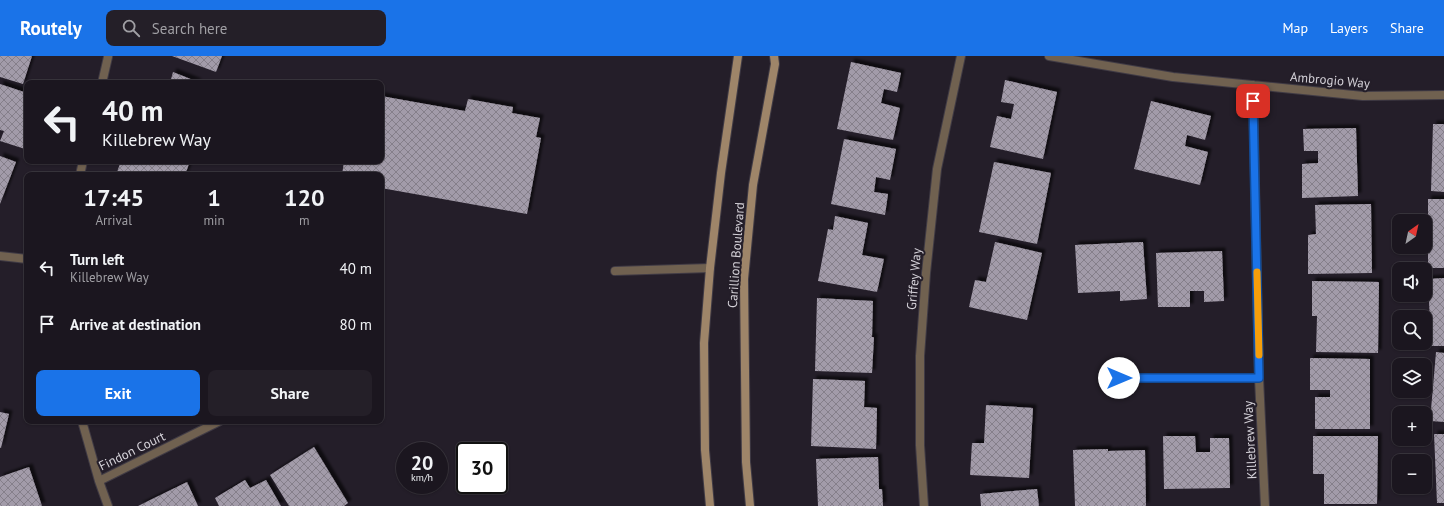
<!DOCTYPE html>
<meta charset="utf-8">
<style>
body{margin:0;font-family:"PT Sans",sans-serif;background:#241f28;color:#f1f3f6;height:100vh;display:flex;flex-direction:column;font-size:15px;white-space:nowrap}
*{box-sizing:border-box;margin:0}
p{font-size:13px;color:#a09fa4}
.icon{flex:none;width:22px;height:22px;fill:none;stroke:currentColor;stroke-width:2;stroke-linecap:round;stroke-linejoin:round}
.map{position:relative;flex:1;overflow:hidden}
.sheet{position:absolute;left:24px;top:116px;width:360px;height:252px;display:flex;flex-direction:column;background:#1b161f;border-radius:8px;box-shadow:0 1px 3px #0004,0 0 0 1px #39353d}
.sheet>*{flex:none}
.hud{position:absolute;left:24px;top:24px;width:360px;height:84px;border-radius:8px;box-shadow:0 1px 3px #0004,0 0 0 1px #39353d;background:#1b161f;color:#f1f3f6;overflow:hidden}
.needle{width:26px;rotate:33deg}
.tools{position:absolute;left:1392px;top:158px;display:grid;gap:8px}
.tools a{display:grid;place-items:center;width:40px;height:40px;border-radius:8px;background:#1b161f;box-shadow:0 1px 3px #0004,0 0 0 1px #39353d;font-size:20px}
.speed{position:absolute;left:396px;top:386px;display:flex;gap:8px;font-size:20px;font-weight:700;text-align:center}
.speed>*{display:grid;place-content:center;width:52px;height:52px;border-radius:50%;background:#1b161f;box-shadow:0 1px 3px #0004,0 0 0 1px #39353d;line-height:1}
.speed small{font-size:10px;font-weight:400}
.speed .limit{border:2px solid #111;border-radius:6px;background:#fff;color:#111}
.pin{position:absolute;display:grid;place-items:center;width:34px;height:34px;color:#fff;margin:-17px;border-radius:8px;box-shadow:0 2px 6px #0006}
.me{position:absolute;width:44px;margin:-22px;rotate:90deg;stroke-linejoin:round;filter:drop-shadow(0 0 3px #0008)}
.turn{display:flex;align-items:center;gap:14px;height:84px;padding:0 12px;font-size:18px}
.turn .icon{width:52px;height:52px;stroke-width:2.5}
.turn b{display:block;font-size:28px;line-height:34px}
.eta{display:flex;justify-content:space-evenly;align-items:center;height:68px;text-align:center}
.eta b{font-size:24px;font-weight:700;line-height:28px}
.cta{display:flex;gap:8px;margin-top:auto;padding:8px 12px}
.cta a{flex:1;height:46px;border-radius:8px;background:#1a73e8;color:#fff;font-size:16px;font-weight:700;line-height:46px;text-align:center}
.cta a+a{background:#241f28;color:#f1f3f6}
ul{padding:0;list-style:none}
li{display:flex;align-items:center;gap:12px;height:56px;padding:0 12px}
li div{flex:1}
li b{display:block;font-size:15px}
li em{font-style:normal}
header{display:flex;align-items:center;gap:24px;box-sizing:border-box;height:56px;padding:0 20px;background:#1a73e8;color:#fff}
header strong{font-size:19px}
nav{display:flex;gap:22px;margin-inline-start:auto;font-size:14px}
.search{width:280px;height:36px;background:#241f28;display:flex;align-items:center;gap:10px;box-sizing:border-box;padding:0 14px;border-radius:8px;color:#a09fa4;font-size:15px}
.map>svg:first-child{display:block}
.building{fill:url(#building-cross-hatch);filter:url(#shadow)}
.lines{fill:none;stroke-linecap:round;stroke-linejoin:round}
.lane-casing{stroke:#403b45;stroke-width:10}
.street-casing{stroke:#403b45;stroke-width:10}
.secondary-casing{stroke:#403b45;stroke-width:10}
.lane{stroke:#706150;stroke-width:8}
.street{stroke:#706150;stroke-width:8}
.secondary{stroke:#9e8569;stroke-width:8}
.route-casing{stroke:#114b97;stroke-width:10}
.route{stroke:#1a73e8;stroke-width:7}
.slow{stroke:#f59e0b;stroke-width:7}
.labels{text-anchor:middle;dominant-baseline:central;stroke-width:4;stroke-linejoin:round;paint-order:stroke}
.street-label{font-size:13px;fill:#d5d2d9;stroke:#241e29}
</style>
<header>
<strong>Routely</strong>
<div class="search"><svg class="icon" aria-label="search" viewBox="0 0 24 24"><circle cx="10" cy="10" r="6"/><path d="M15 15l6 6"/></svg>Search here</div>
<nav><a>Map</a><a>Layers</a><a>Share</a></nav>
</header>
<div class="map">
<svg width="1444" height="450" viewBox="0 0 1444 450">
<defs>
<pattern id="building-cross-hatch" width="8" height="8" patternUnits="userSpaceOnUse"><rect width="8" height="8" fill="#a29ba9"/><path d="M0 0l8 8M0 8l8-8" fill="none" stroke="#857f8a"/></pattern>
<filter id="shadow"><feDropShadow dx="3.5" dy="-3.5" stdDeviation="1" flood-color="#0009"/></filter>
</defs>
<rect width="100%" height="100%" fill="#241e29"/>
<path class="building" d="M0,0H32L23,28L0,21Z
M172,0H222L216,16Z
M851,6L901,17L897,36L884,33L881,47L900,52L893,84L837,73Z
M173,16L198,26L197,27H170Z
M1005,24L1057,36L1043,103L990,91L997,60L1011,63L1014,48L1001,46Z
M0,28L27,37V43L23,55L27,56V88L25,93L0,85L4,75L0,74Z
M381,40L465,55L468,43L513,51L512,57L540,62L536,81L541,82L527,158L381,132V119H342L344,105H381Z
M1151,45L1211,60L1205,84L1187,79L1185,90L1208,96L1200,129L1134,113Z
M1433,68H1444V136L1431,135Z
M1356,72L1358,140L1302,142V108L1318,107V95H1304L1303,73Z
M844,83L896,93L890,124L876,121L874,136L888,138L885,159L831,148Z
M0,100L16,106L0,148Z
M121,105H190L185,119H124L117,116Z
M994,106L1051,117L1037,188L979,176Z
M1428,143H1444V212H1428Z
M1371,148L1372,217L1308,218V179L1316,178L1315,149Z
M835,160L868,167L862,199L884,203L877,236L818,225L828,173L833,174Z
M995,186L1042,197L1027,264L969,251L975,224L986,226Z
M1143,186L1147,243L1120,245V235L1078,237L1075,189Z
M1222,195L1224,245L1204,246V235H1190V251H1158L1156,197Z
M1444,222V290H1431L1428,223Z
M1312,225L1379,226L1378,297L1316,296L1317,260H1312Z
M817,242L873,245L872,281H874L872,317L815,315Z
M1436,296L1444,297V366L1430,365Z
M1310,302L1370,303V373H1315V341H1330V334H1310Z
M813,323L865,325L864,351L877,352L876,393L811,390Z
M986,349L1033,352L1029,422L970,419L972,387H984Z
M0,356L9,358L1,392H0Z
M1434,378H1444V447H1437Z
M1163,380H1195L1196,396H1210V382H1229L1230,432L1164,433Z
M1313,380H1378L1377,448H1324V418H1313Z
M314,391L348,447L344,450H289L270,419Z
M1108,393V395L1145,394L1146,450H1075L1073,394Z
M878,401L879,433H882L883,450H818L816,403Z
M29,411L42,450H0V421Z
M245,424L250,432L266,424L281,450H219L215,442Z
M187,426L198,450H138Z
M1037,433L1039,450H981L980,438Z"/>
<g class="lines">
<defs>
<path id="lane" d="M615,215L710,212"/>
<path id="street" d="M1049,0L1173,21L1363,40L1444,39
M102,27L108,1
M1253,29L1259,322L1265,450
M80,119L83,105
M0,200L27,203
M1119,322H1259
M82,365L99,425L108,450
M99,425L220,365
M924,450L920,389V300L926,217L937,113L961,0"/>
<path id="secondary" d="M710,450L705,394L704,287L710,212L721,117L738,0
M750,450L746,406L744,223L753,129L775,8L774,0"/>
</defs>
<use href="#lane" class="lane-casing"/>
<use href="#street" class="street-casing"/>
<use href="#secondary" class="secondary-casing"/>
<use href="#lane" class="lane"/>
<use href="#street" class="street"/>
<use href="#secondary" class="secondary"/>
</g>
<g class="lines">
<defs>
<path id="route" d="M1119,322H1259L1253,45"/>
</defs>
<use href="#route" class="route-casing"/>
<use href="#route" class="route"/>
<path class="slow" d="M1257,216L1259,299"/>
</g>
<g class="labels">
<g class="street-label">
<text transform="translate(1330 24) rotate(5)">Ambrogio Way</text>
<text transform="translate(736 199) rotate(-86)">Carillion Boulevard</text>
<text transform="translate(914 223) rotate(-85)">Griffey Way</text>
<text transform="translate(1250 384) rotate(-93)">Killebrew Way</text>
<text transform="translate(132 395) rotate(-26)">Findon Court</text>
</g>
</g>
</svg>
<div class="tools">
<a><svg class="needle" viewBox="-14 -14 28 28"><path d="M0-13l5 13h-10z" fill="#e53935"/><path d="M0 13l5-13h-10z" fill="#a09fa4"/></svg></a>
<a><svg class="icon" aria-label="sound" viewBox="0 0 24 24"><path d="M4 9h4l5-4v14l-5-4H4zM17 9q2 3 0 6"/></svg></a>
<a><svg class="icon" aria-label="search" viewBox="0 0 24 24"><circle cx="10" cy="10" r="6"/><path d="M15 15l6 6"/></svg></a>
<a><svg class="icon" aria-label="layers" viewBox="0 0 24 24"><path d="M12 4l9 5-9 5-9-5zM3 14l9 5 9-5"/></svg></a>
<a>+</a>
<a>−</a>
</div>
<div class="speed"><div>20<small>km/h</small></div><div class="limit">30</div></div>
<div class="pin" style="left:1253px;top:45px;background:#d93025"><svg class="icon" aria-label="arrive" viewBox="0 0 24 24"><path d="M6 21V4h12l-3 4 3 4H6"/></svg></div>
<svg class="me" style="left:1119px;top:322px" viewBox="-20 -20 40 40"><circle r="19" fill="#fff"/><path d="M0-13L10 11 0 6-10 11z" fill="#1a73e8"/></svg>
<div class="hud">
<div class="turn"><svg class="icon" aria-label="left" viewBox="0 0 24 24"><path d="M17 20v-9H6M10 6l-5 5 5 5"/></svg><div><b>40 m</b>Killebrew Way</div></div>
</div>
<section class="sheet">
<div class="eta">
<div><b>17:45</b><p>Arrival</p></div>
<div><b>1</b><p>min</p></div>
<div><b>120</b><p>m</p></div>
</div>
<ul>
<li><svg class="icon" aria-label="left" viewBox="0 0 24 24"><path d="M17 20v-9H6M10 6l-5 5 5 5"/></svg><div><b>Turn left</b><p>Killebrew Way</p></div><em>40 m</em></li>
<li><svg class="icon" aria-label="arrive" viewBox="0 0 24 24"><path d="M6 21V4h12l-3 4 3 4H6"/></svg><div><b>Arrive at destination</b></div><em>80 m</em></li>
</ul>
<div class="cta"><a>Exit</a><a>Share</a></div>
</section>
</div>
